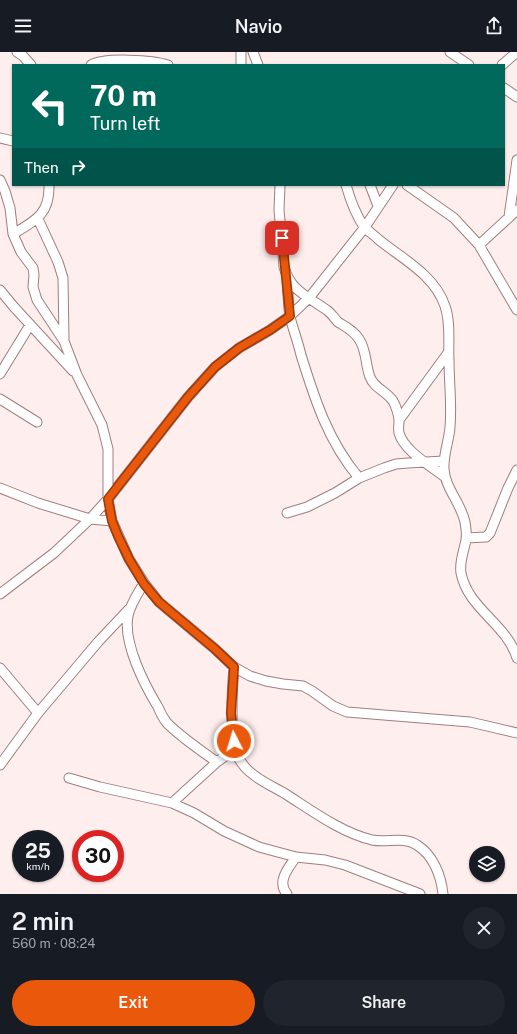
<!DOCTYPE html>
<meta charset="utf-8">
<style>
body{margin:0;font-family:"Public Sans",sans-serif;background:#20242c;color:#f1f3f6;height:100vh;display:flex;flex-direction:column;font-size:15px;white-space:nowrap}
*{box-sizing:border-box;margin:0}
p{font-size:13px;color:#9ea1a6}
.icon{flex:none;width:22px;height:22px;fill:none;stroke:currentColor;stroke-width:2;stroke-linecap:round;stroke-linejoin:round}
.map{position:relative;height:842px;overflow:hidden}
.side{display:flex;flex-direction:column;background:#171b24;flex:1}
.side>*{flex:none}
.banner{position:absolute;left:12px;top:12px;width:493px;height:122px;border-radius:0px;box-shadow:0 1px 3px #0004;background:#00695c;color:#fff;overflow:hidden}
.tools{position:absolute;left:469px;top:794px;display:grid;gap:8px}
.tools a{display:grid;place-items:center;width:36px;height:36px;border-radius:50%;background:#171b24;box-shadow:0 1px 3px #0004;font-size:20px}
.speed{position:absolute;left:12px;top:778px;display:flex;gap:8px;font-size:20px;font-weight:700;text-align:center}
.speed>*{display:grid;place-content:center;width:52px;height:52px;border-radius:50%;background:#171b24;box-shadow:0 1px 3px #0004;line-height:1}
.speed small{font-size:10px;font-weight:400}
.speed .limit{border:6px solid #d22;background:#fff;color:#111}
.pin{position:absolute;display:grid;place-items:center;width:34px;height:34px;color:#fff;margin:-17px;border-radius:8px;box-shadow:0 2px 6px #0006}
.me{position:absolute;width:44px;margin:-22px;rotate:355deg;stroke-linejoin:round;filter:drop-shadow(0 0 3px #0008)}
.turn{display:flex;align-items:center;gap:14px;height:84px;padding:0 12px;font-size:18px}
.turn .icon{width:52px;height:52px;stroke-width:2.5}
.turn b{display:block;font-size:28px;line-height:34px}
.then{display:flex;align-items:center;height:38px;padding:0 12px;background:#0003;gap:8px;font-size:15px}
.round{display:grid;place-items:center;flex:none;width:42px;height:42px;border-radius:21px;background:#20242c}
.headline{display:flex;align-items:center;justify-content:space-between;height:68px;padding:0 12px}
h1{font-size:24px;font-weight:600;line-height:30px}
.button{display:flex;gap:8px;margin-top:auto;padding:8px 12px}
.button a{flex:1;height:46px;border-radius:24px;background:#ea580c;color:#fff;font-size:16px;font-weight:600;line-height:46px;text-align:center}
.button a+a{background:#20242c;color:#f1f3f6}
header{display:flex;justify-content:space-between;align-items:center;height:52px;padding:0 12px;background:#171b24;font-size:18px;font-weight:600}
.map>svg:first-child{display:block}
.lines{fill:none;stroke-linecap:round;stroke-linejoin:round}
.minor-casing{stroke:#a07e7f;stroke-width:11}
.minor{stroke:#fff;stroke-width:9}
.route-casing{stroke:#983908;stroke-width:10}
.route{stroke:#ea580c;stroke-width:7}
</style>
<header><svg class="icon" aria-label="menu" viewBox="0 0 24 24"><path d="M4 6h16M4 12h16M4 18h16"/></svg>Navio<svg class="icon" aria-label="share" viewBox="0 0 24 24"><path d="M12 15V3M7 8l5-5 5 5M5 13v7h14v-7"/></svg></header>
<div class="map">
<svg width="517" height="842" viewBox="0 0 517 842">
<rect width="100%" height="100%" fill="#feeeee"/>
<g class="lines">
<defs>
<path id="minor" d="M17,0L23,4L31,13
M253,0L258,13
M450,0L469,13
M91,13C104,5 153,8 168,13
M241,13V0
M502,13L517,0
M504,36L517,45
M0,86L13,89
M0,128L5,139L10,156L13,182L21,200L33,216L34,223L33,235L37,248L64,289L77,323L102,373L108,397V447L112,469L129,507L144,531L159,550L215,597L234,615L250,624L266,629L283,632L303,634L312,639L333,654L347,660L470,670L517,681
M280,133L279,158L284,215C291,240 308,244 328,259C332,262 334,266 338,270C346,275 354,279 359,287C367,299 365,312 370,325C374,336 386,339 393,349C396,354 399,364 399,369C399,373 398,377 399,381C404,399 431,414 445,425
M346,133C350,147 356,163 364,175C368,179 374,183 378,187C402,207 434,222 445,254C451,271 448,291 449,308C449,331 452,353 450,375C449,389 443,403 444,417C445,436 461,451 465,470C466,476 467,483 466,488C464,499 459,510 461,521C468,557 507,572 517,606
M370,133L378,154
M407,133L454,166L479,193L517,258
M509,165L517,108
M38,167L58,210L63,226L64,289
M13,182C35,169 50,162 49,133
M479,193L517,158
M287,225C288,238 288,252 290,265C293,277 298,290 301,303C315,348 328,389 359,426
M0,238L14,255L73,319
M0,322L30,273
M0,347L37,370
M399,368L448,301
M0,436L38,451L90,467L112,469
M287,461L307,455L335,441L359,426L384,416L396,412L408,411L444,409
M466,486L486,485L490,481L508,436L517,418
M144,531C138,541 130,553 128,564C123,591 144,632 158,655C160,660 163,666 167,671C182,686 200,698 217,710
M0,542L54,501L90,467L108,447L188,345L215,315L239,296L270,278L290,264L309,246L365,175L393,133
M234,615C232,638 231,660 233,682C234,689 234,697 237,703C240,709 245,716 250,720C260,729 272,734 284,741C311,758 340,780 372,788C387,791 404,784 417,793C433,803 441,823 443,842
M0,616L38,661
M0,713L38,661L98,590L129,557
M69,726L100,735L172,751L194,761L224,779L259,795L296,805L325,808L345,813L420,842
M172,751L217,710L235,697
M287,842C276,830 289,815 296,805"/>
</defs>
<use href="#minor" class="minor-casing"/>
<use href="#minor" class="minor"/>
</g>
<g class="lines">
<defs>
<path id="route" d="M234,689L231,661L234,615L215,597L159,550L144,532L129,507L118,484L112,469L108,447L188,345L215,315L239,296L270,278L290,264L282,186"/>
</defs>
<use href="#route" class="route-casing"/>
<use href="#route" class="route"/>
</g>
</svg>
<div class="tools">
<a><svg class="icon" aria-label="layers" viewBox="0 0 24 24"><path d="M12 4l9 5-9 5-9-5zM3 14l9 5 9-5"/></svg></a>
</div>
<div class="speed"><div>25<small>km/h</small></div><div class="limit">30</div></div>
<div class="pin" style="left:282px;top:186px;background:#d93025"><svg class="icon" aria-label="arrive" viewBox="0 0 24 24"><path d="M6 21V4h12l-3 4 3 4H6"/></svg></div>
<svg class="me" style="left:234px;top:689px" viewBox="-20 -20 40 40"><circle r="17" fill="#ea580c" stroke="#fff" stroke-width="3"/><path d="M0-11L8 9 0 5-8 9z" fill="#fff"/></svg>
<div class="banner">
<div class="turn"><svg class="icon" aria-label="left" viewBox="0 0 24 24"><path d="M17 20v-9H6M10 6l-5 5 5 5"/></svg><div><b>70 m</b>Turn left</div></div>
<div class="then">Then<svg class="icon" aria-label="right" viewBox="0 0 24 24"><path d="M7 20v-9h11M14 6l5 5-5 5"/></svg></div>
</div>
</div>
<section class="side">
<div class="headline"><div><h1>2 min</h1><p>560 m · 08:24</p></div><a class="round"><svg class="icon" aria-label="close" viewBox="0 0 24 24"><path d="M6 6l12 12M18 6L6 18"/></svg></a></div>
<div class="button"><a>Exit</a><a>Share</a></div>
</section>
